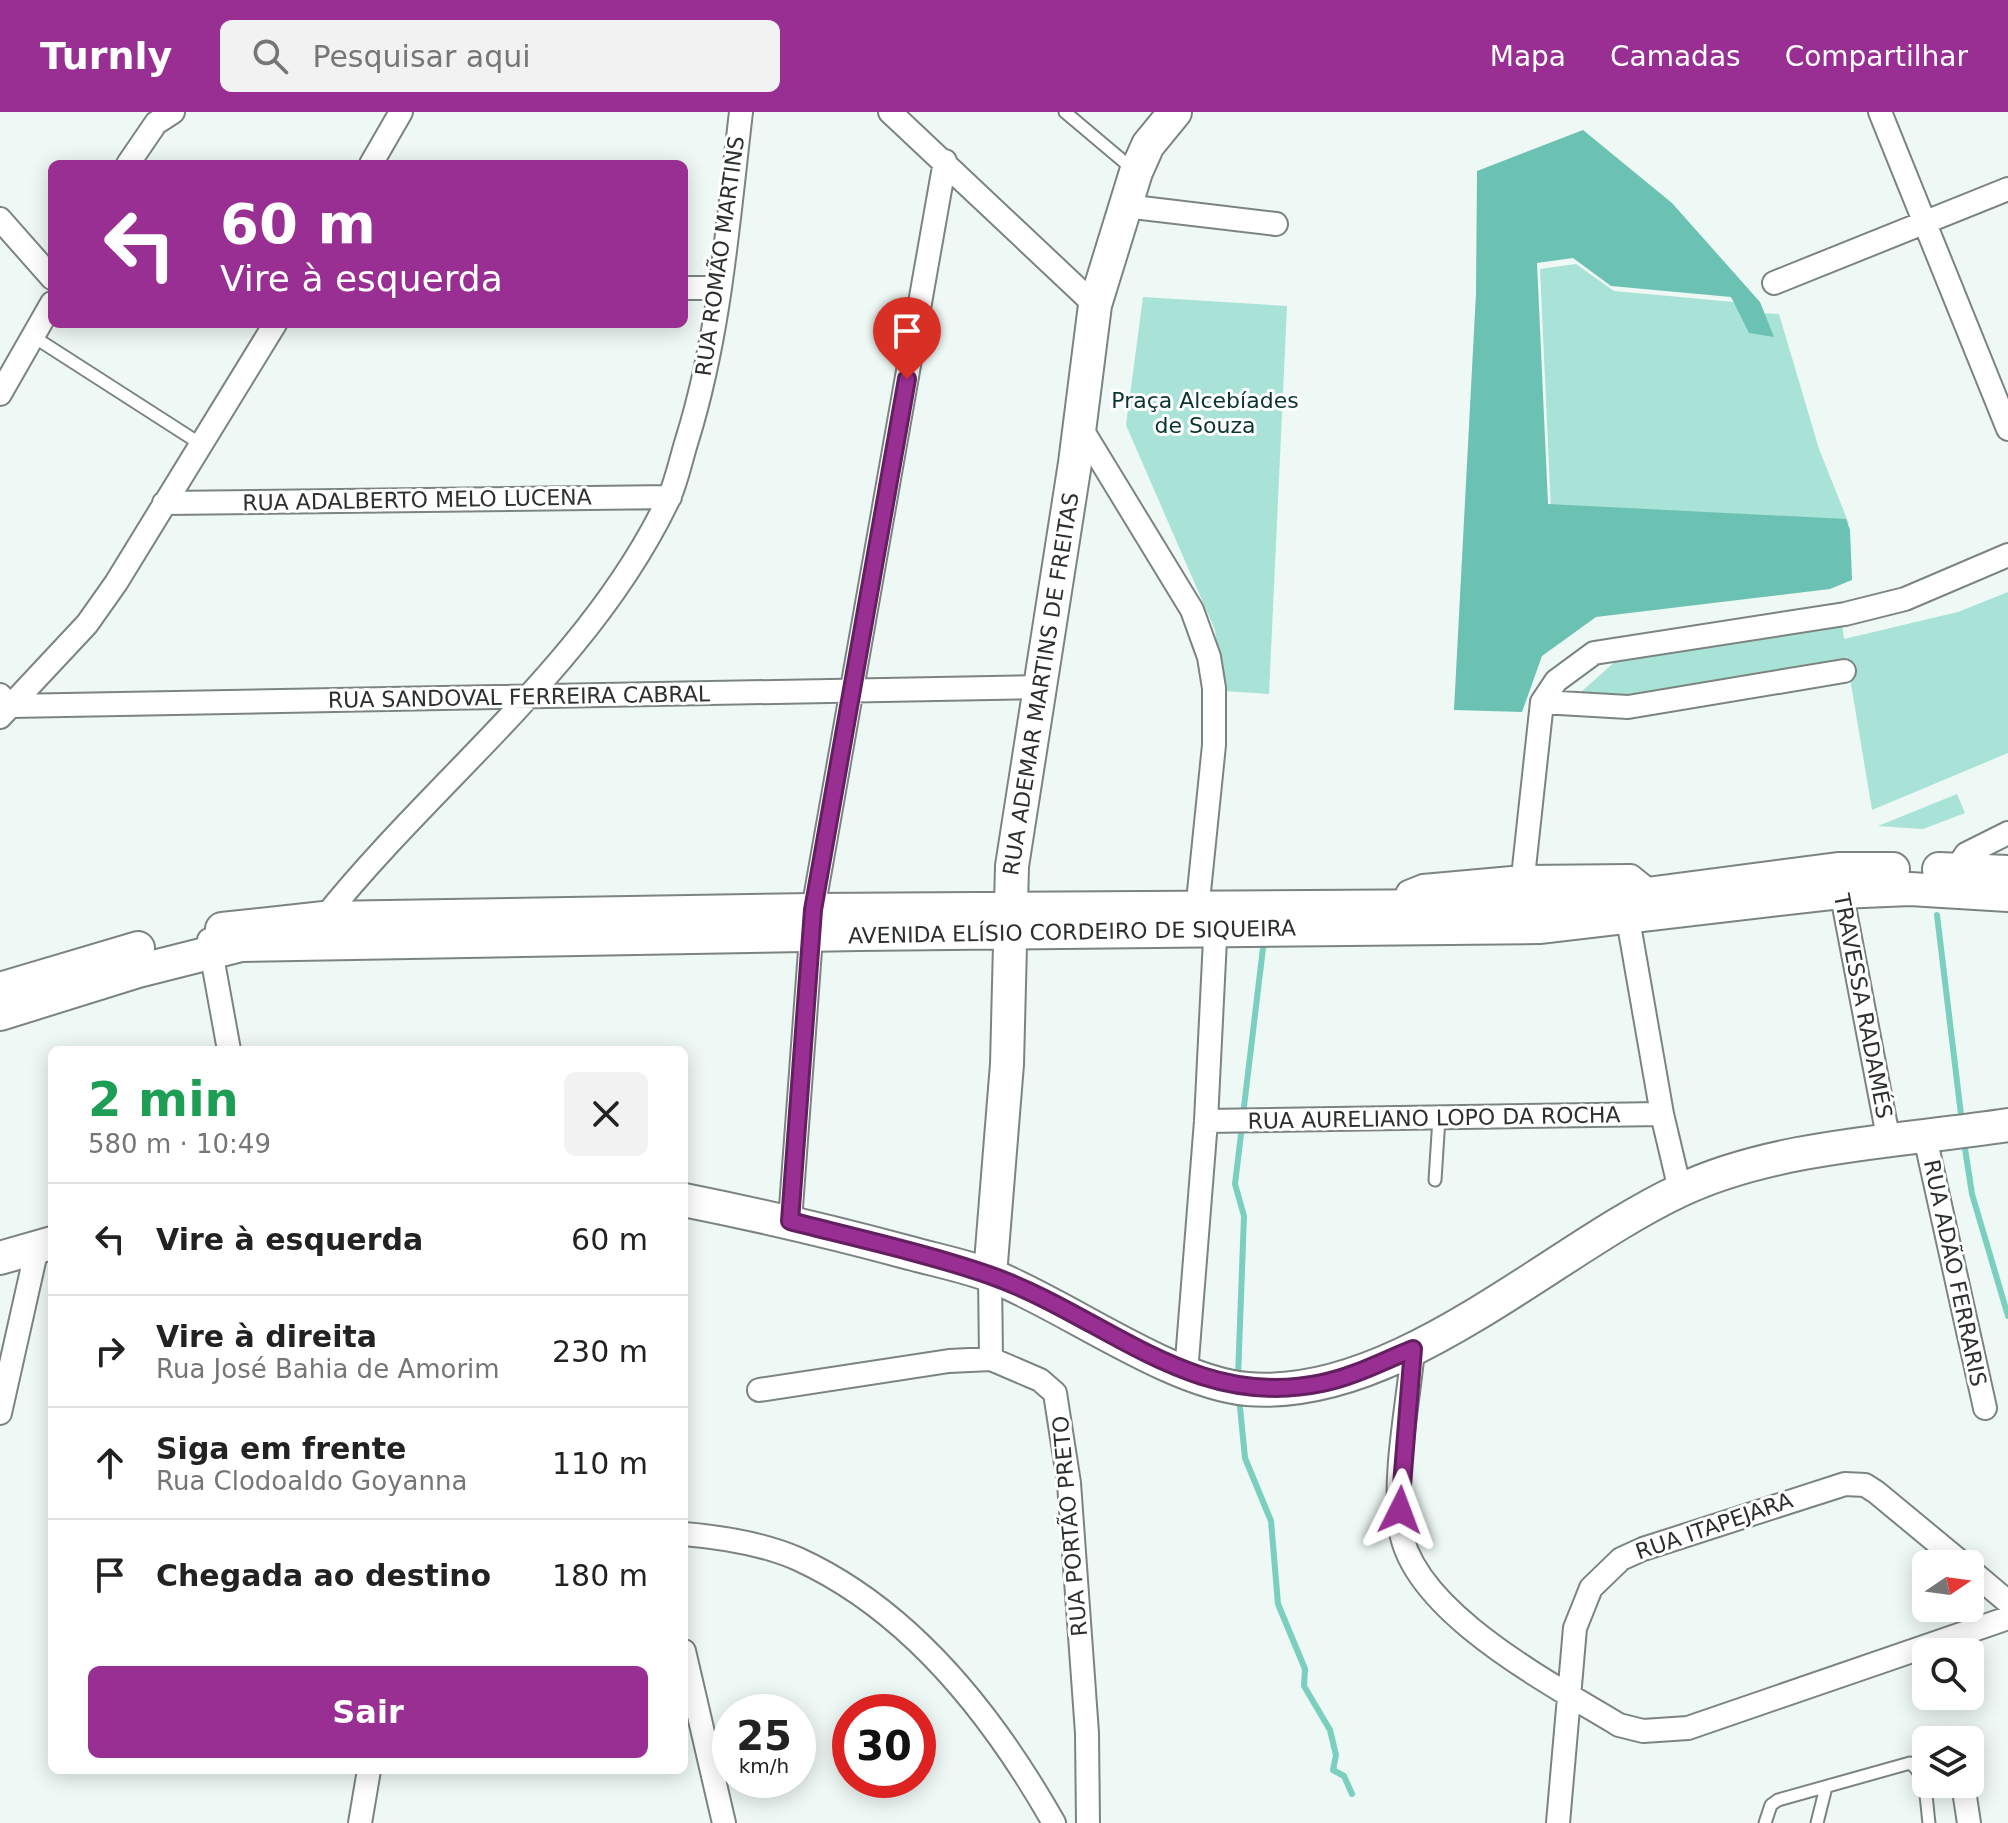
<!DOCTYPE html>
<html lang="pt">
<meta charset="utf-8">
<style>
body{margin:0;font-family:"DejaVu Sans",sans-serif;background:#f2f2f2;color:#222;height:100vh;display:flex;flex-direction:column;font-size:30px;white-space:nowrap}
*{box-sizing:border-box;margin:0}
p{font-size:26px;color:#767676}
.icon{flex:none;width:44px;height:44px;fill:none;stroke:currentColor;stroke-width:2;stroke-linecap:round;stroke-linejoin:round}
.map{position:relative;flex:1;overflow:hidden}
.panel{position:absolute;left:48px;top:934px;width:640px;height:728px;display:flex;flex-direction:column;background:#fff;border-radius:12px;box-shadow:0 4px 20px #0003}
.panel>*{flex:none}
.guide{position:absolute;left:48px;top:48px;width:640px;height:168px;border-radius:12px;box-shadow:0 4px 20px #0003;background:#992f92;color:#fff;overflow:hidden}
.needle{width:52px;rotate:77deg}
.buttons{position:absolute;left:1912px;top:1438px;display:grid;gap:16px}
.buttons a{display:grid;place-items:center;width:72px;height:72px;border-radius:12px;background:#fff;box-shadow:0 4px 20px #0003;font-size:40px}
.speed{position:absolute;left:712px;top:1582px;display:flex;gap:16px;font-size:40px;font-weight:700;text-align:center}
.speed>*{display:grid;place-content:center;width:104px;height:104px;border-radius:50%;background:#fff;box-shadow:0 4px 20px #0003;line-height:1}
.speed small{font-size:20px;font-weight:400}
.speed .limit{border:12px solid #d22;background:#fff;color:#111}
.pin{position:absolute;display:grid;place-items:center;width:68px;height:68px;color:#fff;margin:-82px -34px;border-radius:50% 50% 50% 0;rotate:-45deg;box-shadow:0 0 8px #0007}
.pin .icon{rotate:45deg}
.me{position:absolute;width:88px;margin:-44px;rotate:3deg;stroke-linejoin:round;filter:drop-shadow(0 0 6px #0008)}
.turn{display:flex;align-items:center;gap:28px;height:168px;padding:0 40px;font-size:36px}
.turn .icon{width:104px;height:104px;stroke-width:2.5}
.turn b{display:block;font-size:56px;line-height:68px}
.round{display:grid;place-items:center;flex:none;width:84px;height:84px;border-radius:12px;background:#f2f2f2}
.head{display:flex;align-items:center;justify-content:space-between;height:136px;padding:0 40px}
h1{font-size:48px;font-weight:700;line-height:60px;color:#1e9e55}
.button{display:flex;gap:16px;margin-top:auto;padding:16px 40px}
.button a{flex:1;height:92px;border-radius:12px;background:#992f92;color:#fff;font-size:32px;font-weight:700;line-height:92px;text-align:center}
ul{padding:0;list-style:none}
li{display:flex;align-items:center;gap:24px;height:112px;padding:0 40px;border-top:2px solid #e0e0e0}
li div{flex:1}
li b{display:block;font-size:30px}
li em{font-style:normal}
header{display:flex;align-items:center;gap:48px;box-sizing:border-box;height:112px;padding:0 40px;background:#992f92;color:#fff}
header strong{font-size:38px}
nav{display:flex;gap:44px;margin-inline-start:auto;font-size:28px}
.search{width:560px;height:72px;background:#f2f2f2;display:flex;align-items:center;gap:20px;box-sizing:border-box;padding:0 28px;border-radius:12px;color:#767676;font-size:30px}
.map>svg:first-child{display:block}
.green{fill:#a9e2d6}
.forest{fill:#6cc2b2}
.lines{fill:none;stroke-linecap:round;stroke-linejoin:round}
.stream{stroke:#7acfbf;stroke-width:6}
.lane-casing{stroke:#7b8481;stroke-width:15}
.street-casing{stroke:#7b8481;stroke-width:26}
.secondary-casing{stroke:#7b8481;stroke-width:36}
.lane{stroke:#fff;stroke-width:11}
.street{stroke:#fff;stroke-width:22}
.secondary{stroke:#fff;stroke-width:32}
.route-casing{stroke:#631f5f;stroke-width:20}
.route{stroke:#992f92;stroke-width:14}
.labels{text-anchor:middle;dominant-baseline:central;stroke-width:6;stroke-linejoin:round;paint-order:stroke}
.street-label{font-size:22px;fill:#2c302f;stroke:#fff}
.park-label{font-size:22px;fill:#0a342e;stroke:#fff}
</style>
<header>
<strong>Turnly</strong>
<div class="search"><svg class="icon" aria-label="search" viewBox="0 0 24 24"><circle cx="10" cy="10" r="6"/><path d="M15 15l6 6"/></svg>Pesquisar aqui</div>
<nav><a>Mapa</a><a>Camadas</a><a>Compartilhar</a></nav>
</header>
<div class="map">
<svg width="2008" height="1711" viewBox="0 0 2008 1711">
<rect width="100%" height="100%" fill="#eef8f5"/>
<path class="green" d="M1576,152L1614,179L1734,190L1739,200L1779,202L1819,337L1849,412L1551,398L1540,157Z
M1143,185L1287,194L1269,582L1223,579L1215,518L1126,313Z
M2008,480V641L1872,698L1846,542V551L1626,590L1571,589L1618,547L1841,504L1844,527L1958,500Z
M1957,682L1965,701L1923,717L1878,714Z"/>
<path class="forest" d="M1583,18L1672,91L1760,190L1774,225L1749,221L1731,185L1611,174L1573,146L1537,151L1548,392L1846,407L1850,418L1852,468L1830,477L1596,505L1542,544L1522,600L1454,598L1476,181L1477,59Z"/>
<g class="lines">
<path class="stream" d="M1937,803L1962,1011
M1243,1003L1263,836
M1964,1030L1972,1082L2008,1204
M1238,1265L1244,1104L1235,1072L1242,1014
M1239,1285L1245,1346L1271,1409L1278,1492L1305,1557L1304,1574L1330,1618L1336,1643L1333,1658L1344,1664L1352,1682"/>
<defs>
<path id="lane" d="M1065,0L1135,59
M34,225L199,331
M1435,1068L1439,1006
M1765,1711L1771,1693L1778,1688L1910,1651C1928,1664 1926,1690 1929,1711
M1817,1711L1826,1675"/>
<path id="street" d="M890,0L1095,193
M1880,0L2008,317
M128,52L156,11L173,0
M371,52L401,0
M1125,94L1276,112
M0,107L52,166
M1774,171L2008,77
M684,176H720
M0,282L52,191
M1081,316L1192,498L1209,545L1214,576V633L1196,809
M164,391L670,385
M0,583L11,594L1041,575
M1542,590L1628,595L1844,559
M0,605L87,512L116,471L275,212
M1523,765L1542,590L1556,569L1594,541L1845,502L1905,487L2008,443
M1951,765L1966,742L2008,721
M1839,768L1889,1030
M1625,790L1662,1002L1680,1078
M1402,794L1408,780L1423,774L1523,765L1631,764L1653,782
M324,814V806C436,666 591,551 669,386C677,368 681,347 687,328C720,222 728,110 741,0
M209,828L229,938
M1206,1009L1662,1002
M1925,1025L1985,1296
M790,1109L813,798L945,49
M990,1163L991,1247
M1413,1237C1408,1294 1394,1356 1400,1413C1408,1498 1552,1572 1619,1613L1643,1619L1688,1616L2008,1506
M1186,1261L1206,1009L1216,807
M759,1278L949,1249L991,1247L1040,1268L1055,1281L1069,1371L1087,1621L1088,1711
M0,1301L37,1136
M684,1422C720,1425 764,1432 798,1447C912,1499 994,1605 1054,1711
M1970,1458L2008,1490
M684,1539L724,1711
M1963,1672L1969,1711
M360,1711L369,1658
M1558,1711L1575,1516L1591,1476L1621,1447L1643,1437L1845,1372L1865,1373L1876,1380L1963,1452"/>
<path id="secondary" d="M1939,757L2008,760
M222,817L324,806L813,798L1462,794L1624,785L1838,757H1893
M0,877L138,836
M0,902L138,859L241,833L859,822L1539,815L1840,780L1910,777L2008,783
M684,1088C759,1103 832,1120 906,1140C935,1148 966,1154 995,1165C1070,1196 1171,1270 1247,1277C1397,1290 1552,1138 1681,1078C1776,1033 1904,1029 2008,1013
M0,1146L52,1131
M990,1163L1007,952L1012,754L1075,351L1095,193L1136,60L1148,33L1175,0"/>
</defs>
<use href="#lane" class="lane-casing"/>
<use href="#street" class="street-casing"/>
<use href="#secondary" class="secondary-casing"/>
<use href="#lane" class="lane"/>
<use href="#street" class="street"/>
<use href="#secondary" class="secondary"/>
</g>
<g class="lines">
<defs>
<path id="route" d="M907,267L813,798L790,1109C856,1126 925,1141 989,1163C1104,1203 1191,1299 1322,1271C1353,1265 1383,1249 1413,1237L1400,1398"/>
</defs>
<use href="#route" class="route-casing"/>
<use href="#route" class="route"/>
</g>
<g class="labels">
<g class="street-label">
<text transform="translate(720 144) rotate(-82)">RUA ROMÃO MARTINS</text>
<text transform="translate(417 388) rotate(-1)">RUA ADALBERTO MELO LUCENA</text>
<text transform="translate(1041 572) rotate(-81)">RUA ADEMAR MARTINS DE FREITAS</text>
<text transform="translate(519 585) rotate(-1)">RUA SANDOVAL FERREIRA CABRAL</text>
<text transform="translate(1072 820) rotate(-1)">AVENIDA ELÍSIO CORDEIRO DE SIQUEIRA</text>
<text transform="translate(1863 894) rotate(79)">TRAVESSA RADAMÉS</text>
<text transform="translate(1434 1006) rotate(-1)">RUA AURELIANO LOPO DA ROCHA</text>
<text transform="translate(1955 1161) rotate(78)">RUA ADÃO FERRARIS</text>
<text transform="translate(1070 1414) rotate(-95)">RUA PORTÃO PRETO</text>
<text transform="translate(1714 1414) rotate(-19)">RUA ITAPEJARA</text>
</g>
<g class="park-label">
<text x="1205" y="288">Praça Alcebíades<tspan x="1205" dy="25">de Souza</tspan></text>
</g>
</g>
</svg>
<div class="buttons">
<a><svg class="needle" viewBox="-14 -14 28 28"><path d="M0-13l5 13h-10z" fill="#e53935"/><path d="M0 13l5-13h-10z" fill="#767676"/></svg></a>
<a><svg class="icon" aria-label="search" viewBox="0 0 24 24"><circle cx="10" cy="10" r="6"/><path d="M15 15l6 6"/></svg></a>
<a><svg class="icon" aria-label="layers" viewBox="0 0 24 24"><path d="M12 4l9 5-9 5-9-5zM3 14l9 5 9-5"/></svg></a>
</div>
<div class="speed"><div>25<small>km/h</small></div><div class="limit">30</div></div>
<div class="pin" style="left:907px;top:267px;background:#d93025"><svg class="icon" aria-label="arrive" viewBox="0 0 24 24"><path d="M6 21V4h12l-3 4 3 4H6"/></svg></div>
<svg class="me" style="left:1400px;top:1398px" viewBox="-20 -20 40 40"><path d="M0-17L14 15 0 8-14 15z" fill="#992f92" stroke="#fff" stroke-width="4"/></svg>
<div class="guide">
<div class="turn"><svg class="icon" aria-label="left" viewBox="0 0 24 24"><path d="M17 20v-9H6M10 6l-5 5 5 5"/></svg><div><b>60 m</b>Vire à esquerda</div></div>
</div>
<section class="panel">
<div class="head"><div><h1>2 min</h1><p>580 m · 10:49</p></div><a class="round"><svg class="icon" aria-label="close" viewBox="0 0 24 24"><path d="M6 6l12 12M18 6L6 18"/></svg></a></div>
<ul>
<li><svg class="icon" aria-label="left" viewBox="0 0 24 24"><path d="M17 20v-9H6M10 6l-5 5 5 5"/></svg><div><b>Vire à esquerda</b></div><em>60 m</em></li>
<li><svg class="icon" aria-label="right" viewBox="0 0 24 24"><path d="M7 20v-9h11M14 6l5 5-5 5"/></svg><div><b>Vire à direita</b><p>Rua José Bahia de Amorim</p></div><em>230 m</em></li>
<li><svg class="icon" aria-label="ahead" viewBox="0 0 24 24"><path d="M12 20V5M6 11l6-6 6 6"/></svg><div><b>Siga em frente</b><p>Rua Clodoaldo Goyanna</p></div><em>110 m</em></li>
<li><svg class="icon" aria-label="arrive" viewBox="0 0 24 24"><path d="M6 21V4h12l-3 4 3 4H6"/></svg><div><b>Chegada ao destino</b></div><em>180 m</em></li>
</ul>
<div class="button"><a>Sair</a></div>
</section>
</div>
